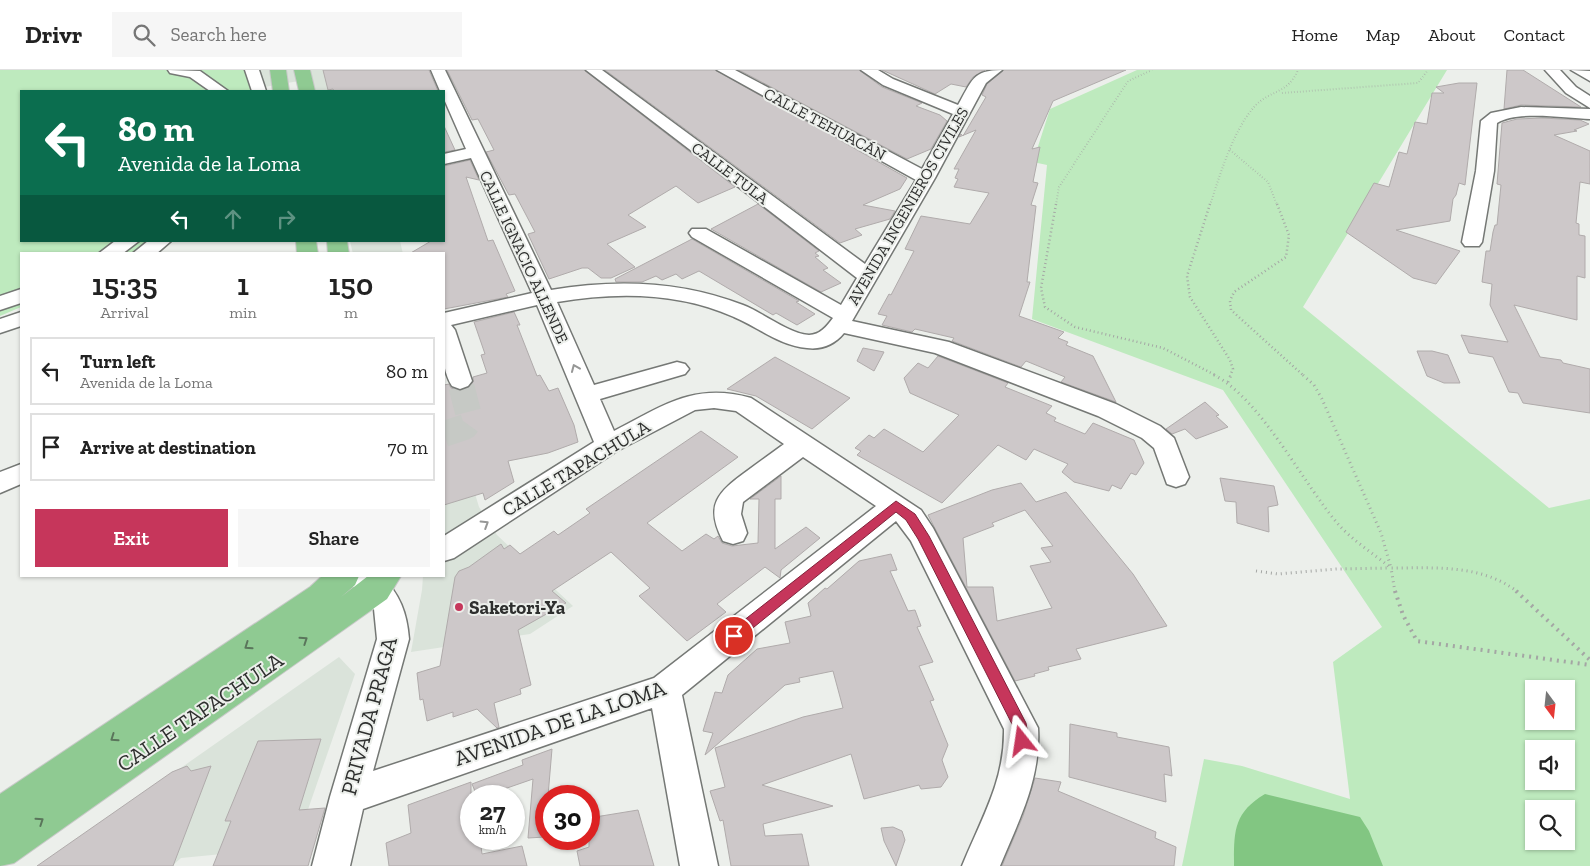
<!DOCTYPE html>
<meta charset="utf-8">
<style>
body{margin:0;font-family:"Zilla Slab",serif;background:#f6f6f6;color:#222;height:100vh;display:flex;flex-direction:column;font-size:19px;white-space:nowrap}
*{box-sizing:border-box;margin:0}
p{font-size:16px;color:#767676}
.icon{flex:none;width:28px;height:28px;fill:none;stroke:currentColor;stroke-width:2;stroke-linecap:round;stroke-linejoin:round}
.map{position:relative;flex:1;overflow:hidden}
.side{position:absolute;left:20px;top:182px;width:425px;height:325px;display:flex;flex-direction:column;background:#fff;border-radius:0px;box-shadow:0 1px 4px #0004}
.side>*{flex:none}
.guide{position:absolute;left:20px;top:20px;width:425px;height:152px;border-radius:0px;box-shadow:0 1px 4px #0004;background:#0b6e4f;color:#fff;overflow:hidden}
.needle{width:32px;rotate:165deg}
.controls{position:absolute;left:1525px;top:610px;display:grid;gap:10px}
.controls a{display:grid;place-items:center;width:50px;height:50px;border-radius:0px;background:#fff;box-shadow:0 1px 4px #0004;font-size:25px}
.speed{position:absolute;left:460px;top:715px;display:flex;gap:10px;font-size:25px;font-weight:700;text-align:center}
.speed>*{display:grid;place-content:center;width:65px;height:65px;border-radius:50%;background:#fff;box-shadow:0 1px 4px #0004;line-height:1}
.speed small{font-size:12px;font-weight:400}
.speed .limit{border:8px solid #d22;background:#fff;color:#111}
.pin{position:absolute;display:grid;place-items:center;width:42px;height:42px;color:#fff;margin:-21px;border:2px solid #fff;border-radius:50%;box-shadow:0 1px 5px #0007}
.me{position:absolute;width:55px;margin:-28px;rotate:345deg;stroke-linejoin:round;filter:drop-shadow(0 0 4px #0008)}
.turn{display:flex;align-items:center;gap:18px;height:105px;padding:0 15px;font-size:22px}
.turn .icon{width:65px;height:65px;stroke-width:2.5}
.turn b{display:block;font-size:35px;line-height:42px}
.lanes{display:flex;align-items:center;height:48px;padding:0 15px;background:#0003;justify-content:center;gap:25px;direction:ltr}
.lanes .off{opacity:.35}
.eta{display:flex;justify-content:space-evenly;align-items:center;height:85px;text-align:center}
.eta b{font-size:30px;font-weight:600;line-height:35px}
.cta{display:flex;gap:10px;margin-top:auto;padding:10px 15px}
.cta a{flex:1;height:58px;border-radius:0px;background:#c6365b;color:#fff;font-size:20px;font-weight:600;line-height:58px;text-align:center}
.cta a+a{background:#f6f6f6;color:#222}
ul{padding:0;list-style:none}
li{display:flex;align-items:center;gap:15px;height:68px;margin:0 10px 8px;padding:0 5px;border:2px solid #e0e0e0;border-radius:0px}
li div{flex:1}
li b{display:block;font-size:19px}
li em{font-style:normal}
header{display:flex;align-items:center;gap:30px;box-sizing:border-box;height:70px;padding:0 25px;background:#fff;border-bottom:1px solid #e0e0e0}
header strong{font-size:24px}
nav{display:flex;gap:28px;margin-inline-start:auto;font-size:18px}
.search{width:350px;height:45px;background:#f6f6f6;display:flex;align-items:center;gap:12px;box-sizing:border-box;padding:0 18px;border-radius:0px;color:#767676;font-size:19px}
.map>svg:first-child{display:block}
.built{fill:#dae3da}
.green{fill:#beeabe;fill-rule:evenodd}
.water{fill:#82c682}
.building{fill:#cdc8c9;stroke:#b0abab;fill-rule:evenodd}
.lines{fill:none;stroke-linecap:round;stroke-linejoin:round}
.minor-tunnel{stroke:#c6c9c5;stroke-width:26;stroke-dasharray:26 13;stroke-linecap:butt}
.minor-casing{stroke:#757875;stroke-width:3}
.major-casing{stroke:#c9c9c9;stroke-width:2}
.path-far3{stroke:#a4a6a4;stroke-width:2;stroke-dasharray:0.5 2.5;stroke-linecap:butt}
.path-far2{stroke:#a4a6a4;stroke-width:2.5;stroke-dasharray:1 3;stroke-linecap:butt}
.path-far1{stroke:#a4a6a4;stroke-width:3;stroke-dasharray:1 4;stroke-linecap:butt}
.path{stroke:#a4a6a4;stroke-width:4;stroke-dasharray:2 5;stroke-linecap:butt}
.minor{fill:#fff;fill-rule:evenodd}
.major{fill:#8fca92;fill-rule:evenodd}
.oneway{stroke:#969796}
.oneway2{stroke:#5a755b}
.route{fill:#c6365b;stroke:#81233b}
.poi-dot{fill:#c6365b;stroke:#ecefeb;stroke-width:2}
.labels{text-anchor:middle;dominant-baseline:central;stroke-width:4;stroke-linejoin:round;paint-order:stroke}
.far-street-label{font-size:16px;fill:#2e2f2e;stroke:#ecefeb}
.street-label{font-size:19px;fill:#2e2f2e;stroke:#ecefeb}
.poi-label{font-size:19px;font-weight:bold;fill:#2e2f2e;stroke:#ecefeb;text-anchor:start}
.near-street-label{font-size:22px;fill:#2e2f2e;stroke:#ecefeb}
</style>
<header>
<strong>Drivr</strong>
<div class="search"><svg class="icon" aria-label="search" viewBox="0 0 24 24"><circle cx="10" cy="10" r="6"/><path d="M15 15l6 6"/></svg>Search here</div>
<nav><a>Home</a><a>Map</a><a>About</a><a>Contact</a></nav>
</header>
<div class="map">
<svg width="1590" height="796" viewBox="0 0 1590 796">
<rect width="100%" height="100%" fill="#ecefeb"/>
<path class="built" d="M254,0H353L359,21H313L310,9L259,18Z
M350,171H400L403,184H353Z
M444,321L479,437L497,465L573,536L530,564L411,582L422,520L423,506H444Z
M339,587L355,604L295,777L181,788L172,796H41Z"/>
<path class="green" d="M0,0H256L262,21H21V171H151L130,184H21V237L0,246Z
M1137,0H1447L1303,237L1549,438L1590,429V796H1182L1204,689L1242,696L1350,729L1333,592L1382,557L1223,320L1032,249L1047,95L1033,92L1050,39ZM1534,619H1566V651H1534ZM1534,679H1566V711H1534ZM1534,739H1566V771H1534Z"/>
<path class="water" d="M1265,724L1360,747L1369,761L1383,796H1234C1234,762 1233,743 1265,724Z"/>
<path class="building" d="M323,0H429L438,21H334L333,19L328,20Z
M447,0H584L735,117L698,133L676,116L628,145L646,157L607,174L635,197L611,208H601L588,198H582L549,209L528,164L535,162L515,124L509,125L502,112L486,82L494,80L478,49L472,50Z
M605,0H715L907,108L900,119L863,135L895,141L890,149L855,159L862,165L840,173Z
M739,0H859L882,17L922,33L916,36L940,45L947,51L931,79L907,89Z
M882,0H985L973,7L966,17L951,14L935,24Z
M1004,0H1126L1053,31L1032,79L1040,77L1033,112L1038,113L1031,135L1036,136L1027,212H1030L1019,246L1064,262L1058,268L1068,272L1066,275L1093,286L1116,332L1061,312L1065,307L1026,291L1021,297L952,271L954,268L915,259L912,262L882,255L887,246L878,244L889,224L891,225L914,181L905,179L921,146L970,154L989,123L954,117L958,109L955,108L959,99H954L976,60L959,67L961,64L963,66L986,27L982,25L987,14Z
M1507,0H1523L1581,37L1521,35L1504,39Z
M1459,13H1477L1465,115L1459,113L1456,125L1453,129L1450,151L1396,160L1460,181L1436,214L1413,208L1346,162L1374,113L1389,117L1399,82L1407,84L1415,52L1427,54L1432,23H1444L1436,17Z
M1542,48L1580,50L1589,54L1574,60L1577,61L1554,65L1590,81V114L1580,112L1576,153L1579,154V165L1585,166V208L1577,206V250L1514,235L1540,287L1561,290L1563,293L1590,299V343L1523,333L1518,323L1509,322L1493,287L1469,283L1461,265L1508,272L1490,235L1492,214L1482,212L1486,181H1490L1493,162L1495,155H1497L1501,115L1497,114L1502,53L1517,49Z
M444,56L455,80L444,82Z
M470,90L479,110L466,107L488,171L493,170L515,221L506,224L508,227L444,239V184H409L431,171H444V96Z
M758,134L819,181L815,183L819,186L815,187L828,198L823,200L841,213L821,222L711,159Z
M692,169L799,231L796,232L815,244L797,255L776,243L773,245L699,201L682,209L676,204L662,210L656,206L642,212H616L615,209Z
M514,242L520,255H517L537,306L540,305L549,321L558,318L574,355L578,372L548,383L508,391L514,412L485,430L483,423L444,435V315L449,314L451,318L461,321L469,317L473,312V307L487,303L481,285L485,284L474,252Z
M863,278L884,282L874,301L857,291Z
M1417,281H1432L1448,285L1460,313H1444L1427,306Z
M938,286L1008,313L1005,317L1052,336L1046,343L1056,348L1054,351L1085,364L1093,353L1134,370L1144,393L1136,405L1131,403L1121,419L1112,415L1109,421L1074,412L1062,402L1068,394L1034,379L1026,390L998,375L942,433L857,385L861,381L855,378L869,365L874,368L884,359L923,382L959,345L910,323L904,308L918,293L928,298Z
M775,287L850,328L812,359L756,326L727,319Z
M1205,332L1219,345L1216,346L1228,357L1196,369L1185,359L1172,364L1166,359Z
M701,361L738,387L647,453L682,481L706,464L714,469L718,466L722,473L732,476L758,473L759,429H750L781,406V429H775V479L806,457L820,468L781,500L780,508L765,497L717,534L726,542L687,571L639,526L650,518L611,482L552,521L566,533L518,560L531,615L520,619L521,624L494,633L499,657L497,658L477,639L453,647V642L427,651L423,629L420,630L417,603L440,596L455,507L459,501L469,497L501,474L504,479L510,475L520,484L554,461L558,465L590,443L586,439Z
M1220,408L1274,416L1278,435L1268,437L1269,462L1237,453L1236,432L1225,431Z
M1021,413L1036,432L1066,422L1133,504L1167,556L1076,579L1081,589L1048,597L1049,600L1034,604L1035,606L1015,611L928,445L992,420ZM1025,440L1053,476L1041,478L1051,492L1030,496L1052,538L997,551L993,517H967L963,468L994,456L992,453Z
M891,484L897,500L890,501L908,541L915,540L921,556L917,557L933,592L919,596L934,630L930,631L948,675L942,690L948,707L941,717L921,719L919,715L864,729L851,684L762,715L833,736L763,754L765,766L802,764L809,796H731L723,750L720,751L710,721L725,717L715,678L803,647L843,638L833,601L799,608L800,612L785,615L705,685L713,663L703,661L715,622L722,623L728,605L757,579L790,573L785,552L811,546L808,533L825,518L827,519L859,491Z
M1070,654L1117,663V667L1169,677L1172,706L1164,704L1166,732L1069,707Z
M321,669L299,740L325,738L308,796H213L231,751H225L258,671Z
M552,679L548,726H546L545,767L528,768L533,709L484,726H477L472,714L523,695L522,690Z
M187,696L191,701L211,696L173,796H37L172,702Z
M1035,708L1061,712L1058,721L1156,762L1155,768L1176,777L1174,796H1002L1023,746Z
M471,712V769H480L482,784L522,776L527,796H389L386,773L411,763L408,735Z
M638,740L654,796H580L577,781L589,777V748Z
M893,757L902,761L905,770L896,796L884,771L881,758Z"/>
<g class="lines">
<path class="minor-tunnel" d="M444,364L465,357L470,350L460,311"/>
<defs>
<path id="minor" d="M168,0L200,1L228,21H210L190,7L170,3Z
M245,0H259L266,21H252Z
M431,0H445L551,220C616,209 681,211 743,235C762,242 789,264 809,265C820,265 827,256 833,248L692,167L689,163L692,159H706L841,235L857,208L586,0H602L865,194L916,110L717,0H735L922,99L953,44L883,15L861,0H878L893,9L958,35C972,11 972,0 1002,0L986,13L935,108L852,251L949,272L1116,334L1160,356L1174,368L1189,407L1185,414L1176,417L1167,414L1154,378L1142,368L1098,346L935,283L844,263C835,274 822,280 807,278C780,276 758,257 734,247C679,222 615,222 557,232L594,315L677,292L685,294L689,299L685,304L600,329L614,361C663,336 694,312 751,328L921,440L933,458L1038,658C1041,709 1019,750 1000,796H962C981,749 1005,711 1004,659L911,471L896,451L682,625L718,796H680L652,638L363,739L350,796H312L330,727L377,569L374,539L351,514L346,506H381C400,524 407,543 409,569L373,701L654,608L876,436L803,387L743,432L741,444L747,463L743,471L733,474L723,471C704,435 718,422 747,401C759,392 772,383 784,374L736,341L714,338L695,340L617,381L454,488L444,491V466L594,372L537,235L451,255L455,260L472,311L468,316L460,319L452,316C439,296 444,267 444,243L532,223L471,88L444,94V84L466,79L444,29V21H440Z
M1545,0H1560L1576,17L1590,26V38L1566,23Z
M1571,0L1590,1V11Z
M1521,37L1590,39V49C1566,48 1517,40 1497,53L1494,101L1482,172L1479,176H1465L1462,172L1476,101L1481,51L1491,43Z
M115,171H139L122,184H98Z
M148,171H171L156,184H132Z
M21,219V233L0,240V226Z
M21,242V256L0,263V249Z
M21,394V414L0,423V402Z"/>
<path id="major" d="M270,0H286L289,21H273Z
M294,0H310L315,21H299Z
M296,171H316L318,184H297Z
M327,171H347L349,184H328Z
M322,506H359L355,515L341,527L368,506H401L387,529L14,793L0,796V724L310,517Z"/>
</defs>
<use href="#minor" class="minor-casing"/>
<use href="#major" class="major-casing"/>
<path class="path-far3" d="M1282,23L1418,13L1428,0
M1230,80L1268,112L1277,135
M1056,135L1059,117L1128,11L1152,0
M1210,135C1220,105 1233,60 1255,36C1270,20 1288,24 1298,0"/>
<path class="path-far2" d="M1056,134L1041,218L1045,237L1075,257L1163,278L1217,306
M1210,134L1187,206L1190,227L1230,290L1233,299L1230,306
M1277,134L1289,165L1286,187L1234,222L1230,231L1231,240L1304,306"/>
<path class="path-far1" d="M1214,305C1261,329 1302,412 1338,454C1352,470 1374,484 1391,498
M1303,305L1314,315L1322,329L1381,463L1391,498
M1228,312L1231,305
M1256,501L1278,504L1336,499L1390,498
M1395,522L1391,498C1436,498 1481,494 1518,522"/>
<path class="path" d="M1395,521L1403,545L1417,571L1590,595
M1516,521L1590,590"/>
<use href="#minor" class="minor"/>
<use href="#major" class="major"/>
</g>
<defs><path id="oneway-chevron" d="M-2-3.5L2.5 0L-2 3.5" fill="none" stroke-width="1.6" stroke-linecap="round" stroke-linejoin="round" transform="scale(1.25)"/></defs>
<g class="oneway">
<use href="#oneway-chevron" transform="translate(575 298) rotate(-113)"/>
<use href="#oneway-chevron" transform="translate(485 454) rotate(-32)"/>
</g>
<g class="oneway2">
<use href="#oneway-chevron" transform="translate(304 570) rotate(-34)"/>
<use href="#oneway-chevron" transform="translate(248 576) rotate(145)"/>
<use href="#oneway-chevron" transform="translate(114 668) rotate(145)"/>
<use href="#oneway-chevron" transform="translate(40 751) rotate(-34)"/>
</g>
<path class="route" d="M896,431L915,444L929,466L1026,653L1029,671L1027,676L1022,678L1017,676L1014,658L918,469L906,450L896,442L738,570H729L727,566L729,562Z"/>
<circle class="poi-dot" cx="459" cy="537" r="5"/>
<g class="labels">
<g class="far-street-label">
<text transform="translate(825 54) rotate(28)">CALLE TEHUACÁN</text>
<text transform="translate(730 103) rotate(37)">CALLE TULA</text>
<text transform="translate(908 136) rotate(-60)">AVENIDA INGENIEROS CIVILES</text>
<text transform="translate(524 187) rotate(65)">CALLE IGNACIO ALLENDE</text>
</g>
<g class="street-label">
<text transform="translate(576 398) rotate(-31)">CALLE TAPACHULA</text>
</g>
<g class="poi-label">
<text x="469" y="537">Saketori-Ya</text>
</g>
<g class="near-street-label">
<text transform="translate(200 642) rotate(-34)">CALLE TAPACHULA</text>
<text transform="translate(369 646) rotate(-75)">PRIVADA PRAGA</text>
<text transform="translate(560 653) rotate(-19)">AVENIDA DE LA LOMA</text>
</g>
</g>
</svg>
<div class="controls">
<a><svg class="needle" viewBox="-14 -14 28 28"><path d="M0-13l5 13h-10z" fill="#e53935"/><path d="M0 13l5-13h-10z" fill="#767676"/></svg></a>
<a><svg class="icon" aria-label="sound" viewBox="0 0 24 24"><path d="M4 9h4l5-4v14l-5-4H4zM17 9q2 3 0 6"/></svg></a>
<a><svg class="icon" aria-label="search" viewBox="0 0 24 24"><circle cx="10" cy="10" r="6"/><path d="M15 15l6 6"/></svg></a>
</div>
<div class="speed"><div>27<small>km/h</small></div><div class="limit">30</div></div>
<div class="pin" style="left:734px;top:566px;background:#d93025"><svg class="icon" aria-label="arrive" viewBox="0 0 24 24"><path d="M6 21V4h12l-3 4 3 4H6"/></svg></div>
<svg class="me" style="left:1022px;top:671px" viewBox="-20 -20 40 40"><path d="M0-17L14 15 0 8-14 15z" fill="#c6365b" stroke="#fff" stroke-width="4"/></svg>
<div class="guide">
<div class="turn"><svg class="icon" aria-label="left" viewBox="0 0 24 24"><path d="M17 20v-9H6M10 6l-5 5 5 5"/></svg><div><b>80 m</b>Avenida de la Loma</div></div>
<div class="lanes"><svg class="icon" aria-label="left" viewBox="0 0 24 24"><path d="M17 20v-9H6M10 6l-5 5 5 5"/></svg><svg class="icon off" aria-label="ahead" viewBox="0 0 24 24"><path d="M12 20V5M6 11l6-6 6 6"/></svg><svg class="icon off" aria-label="right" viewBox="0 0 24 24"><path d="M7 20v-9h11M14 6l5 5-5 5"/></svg></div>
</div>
<section class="side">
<div class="eta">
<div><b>15:35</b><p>Arrival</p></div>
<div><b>1</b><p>min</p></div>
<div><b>150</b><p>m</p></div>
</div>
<ul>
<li><svg class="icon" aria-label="left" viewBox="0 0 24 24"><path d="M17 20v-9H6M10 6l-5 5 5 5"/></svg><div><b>Turn left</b><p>Avenida de la Loma</p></div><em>80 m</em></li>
<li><svg class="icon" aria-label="arrive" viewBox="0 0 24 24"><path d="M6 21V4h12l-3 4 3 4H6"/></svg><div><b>Arrive at destination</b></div><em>70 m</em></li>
</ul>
<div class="cta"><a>Exit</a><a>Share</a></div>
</section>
</div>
